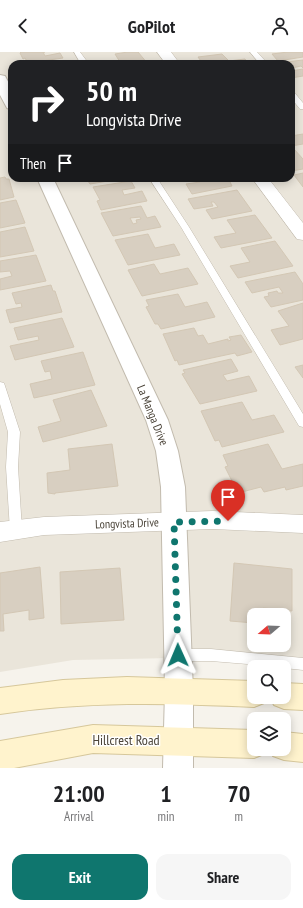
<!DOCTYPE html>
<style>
body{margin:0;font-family:"PT Sans Narrow",sans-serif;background:#f6f6f6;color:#202124;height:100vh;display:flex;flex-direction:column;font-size:15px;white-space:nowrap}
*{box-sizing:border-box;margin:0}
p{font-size:13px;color:#757577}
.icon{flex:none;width:22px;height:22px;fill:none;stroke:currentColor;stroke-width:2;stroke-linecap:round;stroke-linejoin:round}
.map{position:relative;height:716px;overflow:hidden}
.panel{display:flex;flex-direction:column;background:#fff;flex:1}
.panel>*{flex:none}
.hud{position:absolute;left:8px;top:8px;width:287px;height:122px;border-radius:12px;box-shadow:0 2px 10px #0003;background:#202124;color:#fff;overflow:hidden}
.needle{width:26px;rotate:251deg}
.tools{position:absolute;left:247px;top:556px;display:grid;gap:8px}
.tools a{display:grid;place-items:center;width:44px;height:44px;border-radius:8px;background:#fff;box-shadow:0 2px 10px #0003;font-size:20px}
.pin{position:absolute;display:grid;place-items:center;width:34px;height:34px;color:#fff;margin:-41px -17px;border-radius:50% 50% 50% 0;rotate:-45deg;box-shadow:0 0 4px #0007}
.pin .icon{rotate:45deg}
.me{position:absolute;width:44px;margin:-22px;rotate:359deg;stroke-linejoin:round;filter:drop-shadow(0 0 3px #0008)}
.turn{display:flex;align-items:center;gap:14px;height:84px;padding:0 12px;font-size:18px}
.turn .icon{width:52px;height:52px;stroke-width:2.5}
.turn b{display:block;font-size:28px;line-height:34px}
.then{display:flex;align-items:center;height:38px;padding:0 12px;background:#0003;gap:8px;font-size:15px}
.eta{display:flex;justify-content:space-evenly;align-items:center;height:68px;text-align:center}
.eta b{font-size:24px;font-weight:700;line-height:28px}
.action{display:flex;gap:8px;margin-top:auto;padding:8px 12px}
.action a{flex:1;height:46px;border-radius:12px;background:#0f766e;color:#fff;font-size:16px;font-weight:700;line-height:46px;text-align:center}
.action a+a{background:#f6f6f6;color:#202124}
header{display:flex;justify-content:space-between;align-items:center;height:52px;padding:0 12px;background:#fff;font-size:18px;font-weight:700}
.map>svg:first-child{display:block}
.residential{fill:#eae5da;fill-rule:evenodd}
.building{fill:#d8cfc1;stroke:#d3c7b4;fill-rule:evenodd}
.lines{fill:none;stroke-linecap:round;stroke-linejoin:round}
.service-casing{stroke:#c2bbae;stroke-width:1}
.minor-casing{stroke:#c2bbae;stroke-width:1}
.tertiary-casing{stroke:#c2bbae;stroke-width:2}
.secondary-casing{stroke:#d6c79b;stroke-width:2}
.service{fill:#fff;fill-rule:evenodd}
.minor{fill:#fff;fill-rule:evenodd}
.tertiary{fill:#fff;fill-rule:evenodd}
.secondary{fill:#fff3cd;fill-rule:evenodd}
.route{stroke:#0f766e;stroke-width:7;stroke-dasharray:0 12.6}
.labels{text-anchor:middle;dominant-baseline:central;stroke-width:3;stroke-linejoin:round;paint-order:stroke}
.street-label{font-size:12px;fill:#4b4439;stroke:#fff}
.near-street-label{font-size:14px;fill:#4b4439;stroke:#fff}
</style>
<header><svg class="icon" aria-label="back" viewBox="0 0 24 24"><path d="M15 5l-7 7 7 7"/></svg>GoPilot<svg class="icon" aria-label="person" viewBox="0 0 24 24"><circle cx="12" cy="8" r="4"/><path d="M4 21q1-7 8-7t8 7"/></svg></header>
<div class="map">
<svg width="303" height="716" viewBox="0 0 303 716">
<rect width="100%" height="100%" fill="#f6f3ec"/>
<path class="residential" d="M0,0H303V614L221,605L73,608L0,620ZM12,12H291V126H12ZM254,563H284V593H254Z"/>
<path class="building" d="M21,0H45H43L45,4L60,1L63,6L28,11L25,6L23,7L20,1Z
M128,0H138L148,12H106L120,10L115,2Z
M288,0H303V5L278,9L272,2Z
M222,2L229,9L245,7L249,12H203L198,5Z
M303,8V16L301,14L292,16L291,12L286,10Z
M303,17V24L291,26V19Z
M303,82V92L291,94V84Z
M291,97H294L303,107V117L291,119Z
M303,121V135L294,123Z
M5,125L6,127H9L14,145L0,148V126Z
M86,126H126L90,132Z
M197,126H228L232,134L192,142L186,132L200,130Z
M131,129L135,136L122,138L124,143L142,139L147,149L101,158L97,149L100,148L93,135Z
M237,138L252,159L212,167L206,158L218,155L214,150H211L213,154L194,157L188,147Z
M16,148L25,171L0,176V151Z
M141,154L147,166L155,164L161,175L113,184L101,161ZM140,165L141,167L136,168L137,171L133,172L130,166Z
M255,163L272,186L221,196L214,185L236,181L227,168Z
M25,175L34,199L0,205V180Z
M148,182L155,196L174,192L180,203L128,213L115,188Z
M275,189L293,214L238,226L230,214L250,210L241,196Z
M36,203L46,229L0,238V227L12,224L10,219L0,220V209Z
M154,212L160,222L188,216L198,232L142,244L128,218Z
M295,220L303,232V248L271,255L264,245L269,244L268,241L277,239L278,241H283L279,235L252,241L245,230Z
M51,233L53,239H55L62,260L10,271L6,258L22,255L21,251L16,252L12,241Z
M178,242L185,255L207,250L215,265L161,277L158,272H155L146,255L149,254L146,248Z
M303,251V287L280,293L271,278L289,274L278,259Z
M62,266L74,295L15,308L10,294L39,288L38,284L18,288L14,276Z
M194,276L198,284L203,283L208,292L228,287V289L231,288L229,285L241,283L252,300L237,304L235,301L179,313L177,308L175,309L163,282Z
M83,300L95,333L34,346L30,332L52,327L50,319L45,320L41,309Z
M231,307L238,319L223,323L227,329L249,324L257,339L200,352L182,322L185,321L183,318Z
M303,313V326L295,315Z
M91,338L107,374L43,390L38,375L61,369L53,348Z
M242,350L252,368L274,363L284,380L222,395L219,388L215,389L201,359Z
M112,392L118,434L55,441V442L48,441L47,421L70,418L68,397Z
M268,392L282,417L303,412V434L286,438L285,435L264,440L261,435L238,441L225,415L228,414L223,403Z
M234,511L292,517V559L263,556V563H254V571L230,569Z
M40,515L44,566L29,568V558L3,562L4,579H0V521Z
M120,516L124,568L61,572L60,520Z"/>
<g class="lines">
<defs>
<path id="service" d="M74,0H80L89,12H81Z
M250,0H257L268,12H260Z
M291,40H294L303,51V57H300L291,46Z
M149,126H157L189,175L303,362V375L299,374L181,175Z
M0,330L4,331L5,334L20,380L18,415L22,478L20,482L16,483L12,482L10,478L6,415L8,380L0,352Z
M178,597H211L303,606V618L284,616V615L211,609H178L173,607L171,603L173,599Z"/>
<path id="minor" d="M157,0H171L180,12H166Z
M252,126H268L303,171V188L297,187Z
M213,459L303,463V481L213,477L44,483L0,490V470L44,465Z"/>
<path id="tertiary" d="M0,23L5,24L12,37V58L7,56L0,43Z
M37,126H53L168,368L178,399L185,435L193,639V716H163L165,639L161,435L156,399L146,368Z"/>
<path id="secondary" d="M127,625L254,629V645H267L264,651L254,655C169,651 85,649 0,662V636L63,628Z
M284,631L303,632V658L284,657L274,653L270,645H284Z
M93,673L254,678V697H267L264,702L254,706L93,701L14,716H0V689Z
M284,680L303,682V710L284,708L273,704L270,697H284Z"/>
</defs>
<use href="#service" class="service-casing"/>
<use href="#minor" class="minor-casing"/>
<use href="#tertiary" class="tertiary-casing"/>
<use href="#secondary" class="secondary-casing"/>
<use href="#service" class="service"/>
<use href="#minor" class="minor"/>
<use href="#tertiary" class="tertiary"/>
<use href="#secondary" class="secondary"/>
</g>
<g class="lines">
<path class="route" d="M178,603L174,470L228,469"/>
</g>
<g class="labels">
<g class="street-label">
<text transform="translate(153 363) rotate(68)">La Manga Drive</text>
<text transform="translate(127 471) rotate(-2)">Longvista Drive</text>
</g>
<g class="near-street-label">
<text x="126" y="688">Hillcrest Road</text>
</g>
</g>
</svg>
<div class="tools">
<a><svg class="needle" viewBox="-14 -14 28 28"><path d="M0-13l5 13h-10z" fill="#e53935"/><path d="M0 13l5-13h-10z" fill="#757577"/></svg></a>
<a><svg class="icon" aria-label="search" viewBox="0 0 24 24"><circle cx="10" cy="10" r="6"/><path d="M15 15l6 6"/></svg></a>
<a><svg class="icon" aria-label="layers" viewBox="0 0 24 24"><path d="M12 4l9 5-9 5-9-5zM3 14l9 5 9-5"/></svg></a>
</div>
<div class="pin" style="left:228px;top:469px;background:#d93025"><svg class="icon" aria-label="arrive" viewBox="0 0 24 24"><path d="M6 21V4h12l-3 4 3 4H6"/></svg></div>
<svg class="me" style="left:178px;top:603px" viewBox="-20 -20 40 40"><path d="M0-17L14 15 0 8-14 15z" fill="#0f766e" stroke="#fff" stroke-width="4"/></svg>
<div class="hud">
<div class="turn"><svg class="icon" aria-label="right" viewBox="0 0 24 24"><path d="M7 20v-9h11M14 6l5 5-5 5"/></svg><div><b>50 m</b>Longvista Drive</div></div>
<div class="then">Then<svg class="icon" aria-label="arrive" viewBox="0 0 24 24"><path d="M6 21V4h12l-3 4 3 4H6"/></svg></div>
</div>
</div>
<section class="panel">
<div class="eta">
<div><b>21:00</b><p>Arrival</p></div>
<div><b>1</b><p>min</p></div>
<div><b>70</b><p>m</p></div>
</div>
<div class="action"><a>Exit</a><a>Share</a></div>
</section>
